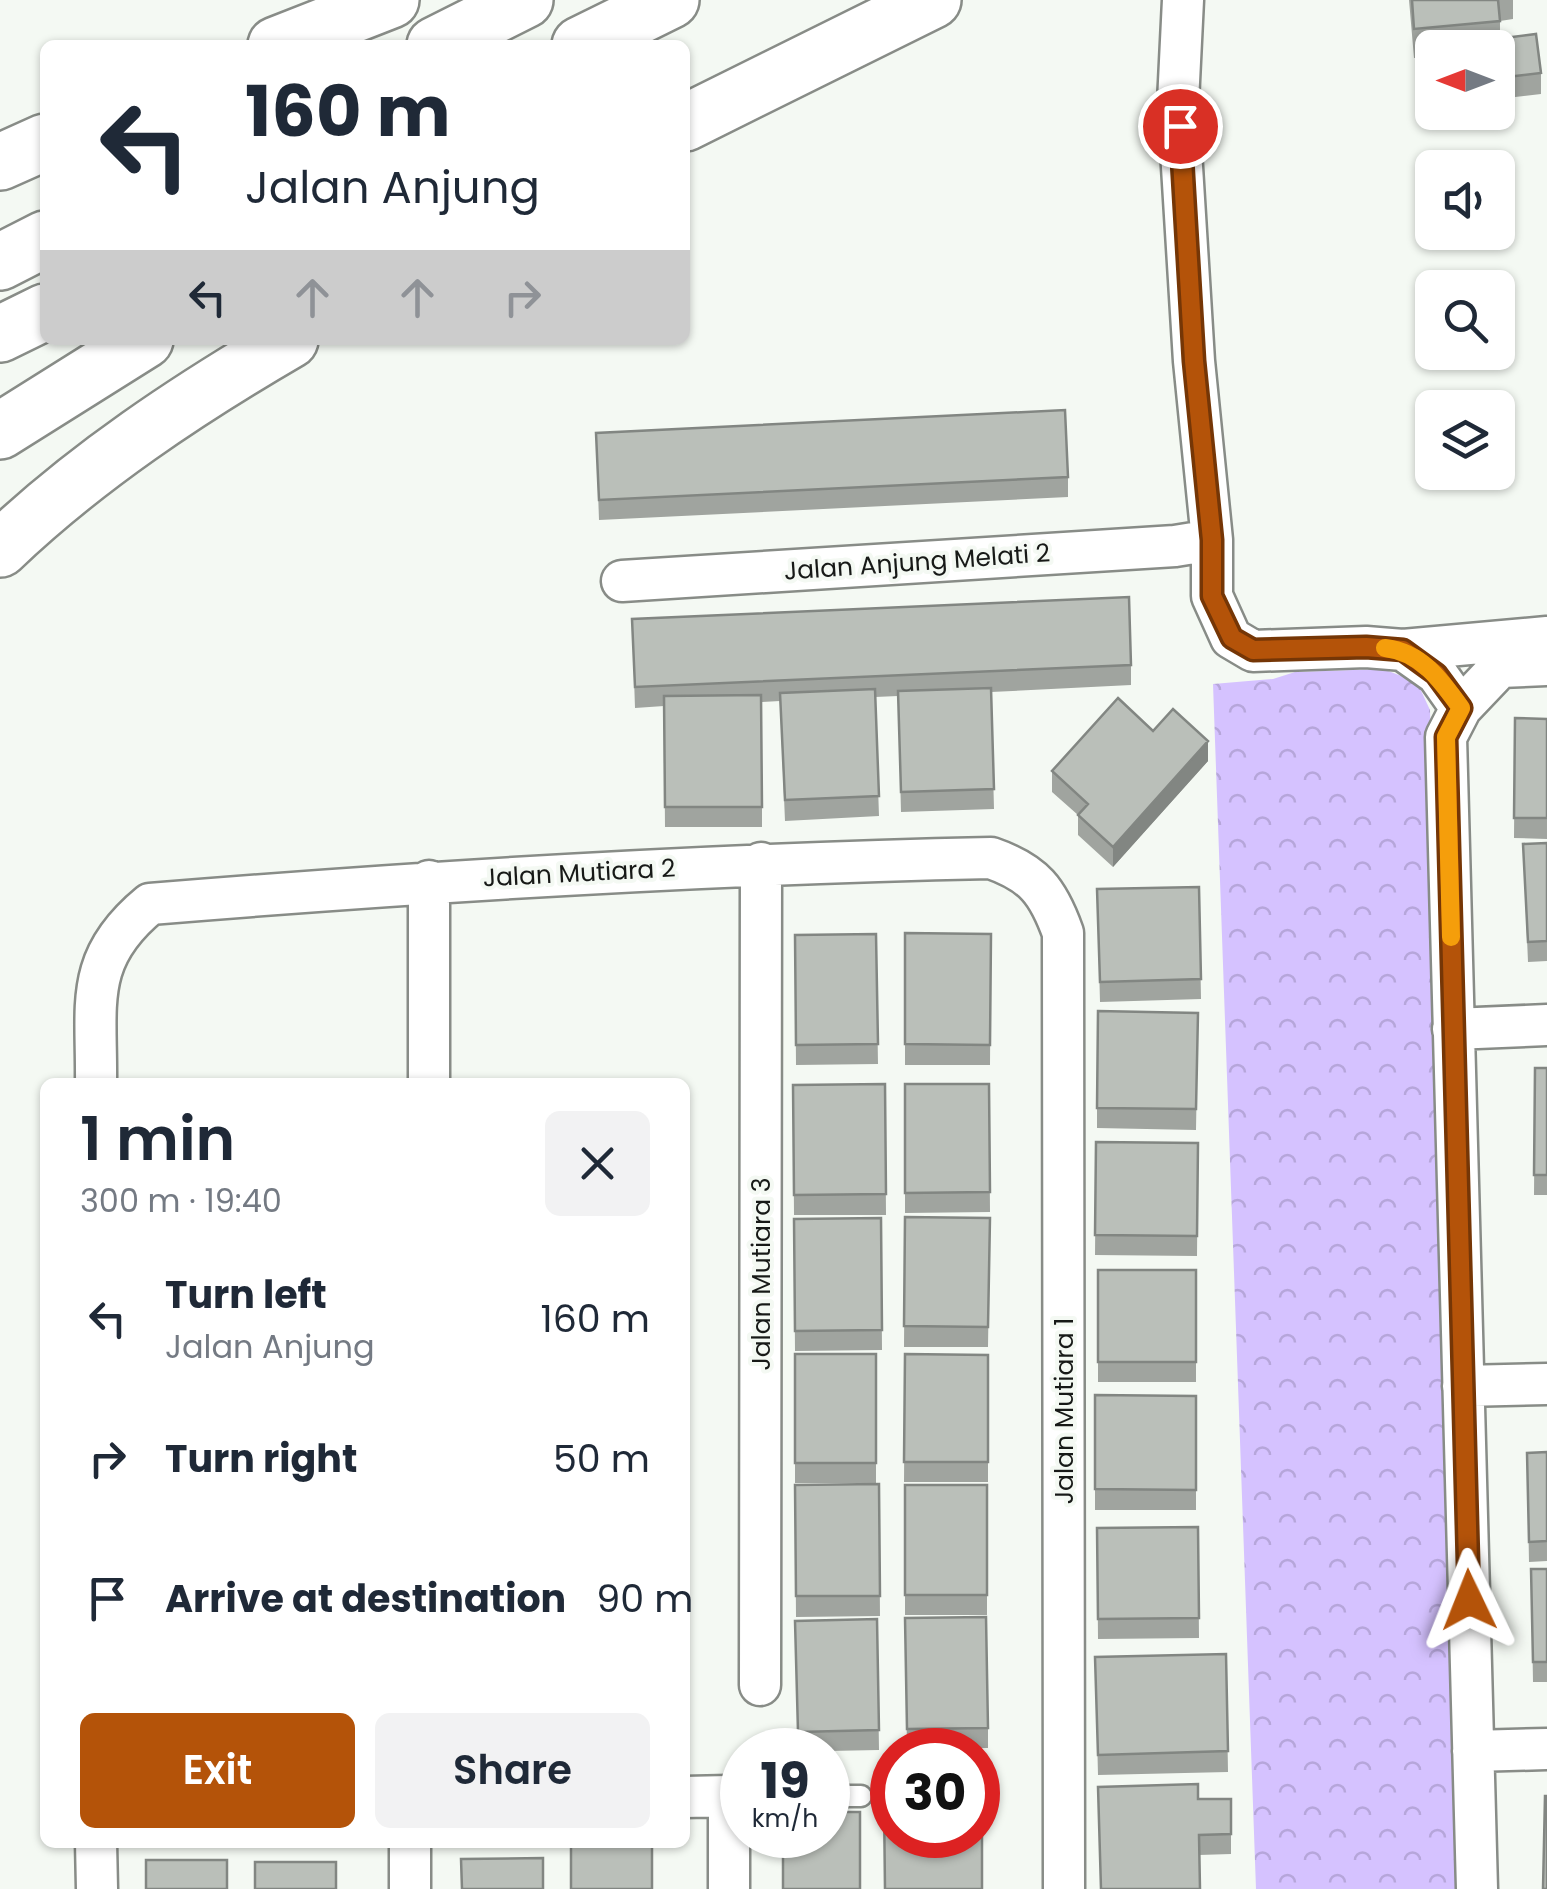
<!DOCTYPE html>
<meta charset="utf-8">
<style>
body{margin:0;font-family:Poppins,sans-serif;background:#f2f2f3;color:#1f2937;height:100vh;display:flex;flex-direction:column;font-size:38px;white-space:nowrap}
*{box-sizing:border-box;margin:0}
p{font-size:32px;color:#747a83}
.icon{flex:none;width:55px;height:55px;fill:none;stroke:currentColor;stroke-width:2;stroke-linecap:round;stroke-linejoin:round}
.map{position:relative;flex:1;overflow:hidden}
.side{position:absolute;left:40px;top:1078px;width:650px;height:770px;display:flex;flex-direction:column;background:#fff;border-radius:15px;box-shadow:0 2px 8px #0004}
.side>*{flex:none}
.banner{position:absolute;left:40px;top:40px;width:650px;height:305px;border-radius:15px;box-shadow:0 2px 8px #0004;background:#fff;color:#1f2937;overflow:hidden}
.needle{width:65px;rotate:270deg}
.tools{position:absolute;left:1415px;top:30px;display:grid;gap:20px}
.tools a{display:grid;place-items:center;width:100px;height:100px;border-radius:15px;background:#fff;box-shadow:0 2px 8px #0004;font-size:50px}
.speed{position:absolute;left:720px;top:1728px;display:flex;gap:20px;font-size:50px;font-weight:700;text-align:center}
.speed>*{display:grid;place-content:center;width:130px;height:130px;border-radius:50%;background:#fff;box-shadow:0 2px 8px #0004;line-height:1}
.speed small{font-size:25px;font-weight:400}
.speed .limit{border:15px solid #d22;background:#fff;color:#111}
.pin{position:absolute;display:grid;place-items:center;width:85px;height:85px;color:#fff;margin:-42px;border:5px solid #fff;border-radius:50%;box-shadow:0 2px 10px #0007}
.me{position:absolute;width:110px;margin:-55px;rotate:358deg;stroke-linejoin:round;filter:drop-shadow(0 0 8px #0008)}
.turn{display:flex;align-items:center;gap:35px;height:210px;padding:0 40px;font-size:45px}
.turn .icon{width:130px;height:130px;stroke-width:2.5}
.turn b{display:block;font-size:70px;line-height:85px}
.lanes{display:flex;align-items:center;height:95px;padding:0 40px;background:#0003;justify-content:center;gap:50px;direction:ltr}
.lanes .off{opacity:.35}
.round{display:grid;place-items:center;flex:none;width:105px;height:105px;border-radius:15px;background:#f2f2f3}
.headline{display:flex;align-items:center;justify-content:space-between;height:170px;padding:0 40px}
h1{font-size:60px;font-weight:600;line-height:75px}
.button{display:flex;gap:20px;margin-top:auto;padding:20px 40px}
.button a{flex:1;height:115px;border-radius:15px;background:#b45309;color:#fff;font-size:40px;font-weight:600;line-height:115px;text-align:center}
.button a+a{background:#f2f2f3;color:#1f2937}
ul{padding:0;list-style:none}
li{display:flex;align-items:center;gap:30px;height:140px;padding:0 40px}
li div{flex:1}
li b{display:block;font-size:38px}
li em{font-style:normal}
.map>svg:first-child{display:block}
.forest{fill:url(#forest-crowns)}
.lines{fill:none;stroke-linecap:round;stroke-linejoin:round}
.service-casing{stroke:#888c87;stroke-width:25}
.minor-casing{stroke:#888c87;stroke-width:45}
.trunk-casing{stroke:#888c87;stroke-width:60}
.motorway-casing{stroke:#888c87;stroke-width:60}
.service{stroke:#fff;stroke-width:20}
.minor{stroke:#fff;stroke-width:40}
.trunk{stroke:#fff;stroke-width:55}
.motorway{stroke:#fff;stroke-width:55}
.wall{fill:#a0a49f}
.shaded-wall{fill:#828682}
.building{fill:#babfb9;stroke:#828682;stroke-width:2.5}
.route-casing{stroke:#753606;stroke-width:25}
.route{stroke:#b45309;stroke-width:18}
.slow{stroke:#f59e0b;stroke-width:18}
.labels{text-anchor:middle;dominant-baseline:central;stroke-width:8;stroke-linejoin:round;paint-order:stroke}
.street-label{font-size:25px;fill:#171917;stroke:#f4f9f3}
</style>
<div class="map">
<svg width="1547" height="1889" viewBox="0 0 1547 1889">
<defs>
<pattern id="forest-crowns" width="20" height="18" patternUnits="userSpaceOnUse" patternTransform="scale(2.5)"><rect width="20" height="18" fill="#d5c2ff"/><path d="M2 6a3 3 0 1 1 6 0M12 15a3 3 0 1 1 6 0" fill="none" stroke="#b6a6da"/></pattern>
</defs>
<rect width="100%" height="100%" fill="#f4f9f3"/>
<path class="forest" d="M1383,669L1417,682L1430,710L1460,1889H1256L1213,684L1273,679L1295,672Z"/>
<g class="lines">
<defs>
<path id="service" d="M828,1796H861"/>
<path id="minor" d="M1183,0L1178,102L1194,361L1212,540V596L1231,638L1253,651L1366,647L1403,650L1437,674L1461,708
M622,581L1175,546L1212,540
M1403,650L1547,637
M1453,1029L1547,1025
M96,1082C97,1004 83,959 150,904C430,881 710,864 991,858C1034,873 1048,891 1063,933L1064,1889
M429,1082V881
M1463,1386L1547,1384
M760,1685L761,863
M1473,1751L1547,1749
M685,1797L729,1796V1889
M96,1842L97,1889
M410,1842V1889
M1477,1889L1446,737L1461,708L1500,667L1547,665"/>
<path id="trunk" d="M435,45L525,0
M580,45L671,0
M685,123L933,0
M0,262L45,239
M0,334L45,312
M0,549C86,467 187,400 290,340"/>
<path id="motorway" d="M276,45L391,0
M0,162L45,142
M0,431L145,340"/>
</defs>
<use href="#service" class="service-casing"/>
<use href="#minor" class="minor-casing"/>
<use href="#trunk" class="trunk-casing"/>
<use href="#motorway" class="motorway-casing"/>
<use href="#service" class="service"/>
<use href="#minor" class="minor"/>
<use href="#trunk" class="trunk"/>
<use href="#motorway" class="motorway"/>
</g>
<path class="wall" d="M1409,0H1513V19L1500,21V39L1541,73V94L1498,99V48H1432V57L1414,58Z
M596,433L1068,477V497L599,520Z
M632,619L1131,665V685L991,692L994,809L901,812L898,696L875,697L879,816L785,821L780,701L762,702V827H665L664,706L635,708Z
M1515,718L1547,719V839L1514,838Z
M1153,731L1208,761L1113,867L1078,835V815L1052,792V771Z
M1547,843V961L1528,962L1523,844Z
M1199,887L1201,999L1100,1002L1097,889Z
M905,933L991,934L990,1065H905Z
M876,934L878,1064L796,1065L795,935Z
M1198,1013L1196,1130L1097,1128V1108Z
M1535,1068H1547V1195H1534Z
M885,1084L886,1215H794L793,1085Z
M905,1084H989L990,1212L905,1213Z
M1096,1142L1198,1143L1197,1256L1095,1255Z
M905,1217L990,1218L988,1347H904Z
M881,1218L882,1350L795,1351L794,1219Z
M1098,1270H1196V1382H1098Z
M795,1354H876V1483H795Z
M905,1354L988,1355V1482H904Z
M1095,1395L1196,1396V1510H1095Z
M1547,1452V1561L1529,1562L1527,1453Z
M879,1484L880,1616L796,1617L795,1485Z
M905,1485H987V1615H905Z
M1198,1527L1199,1638L1098,1639L1097,1528Z
M1531,1569H1547V1682H1533Z
M905,1618L988,1728V1748L907,1749Z
M877,1619L879,1750L828,1751V1750H798L795,1621Z
M1226,1654L1228,1772L1098,1775L1095,1657Z
M1198,1799H1231V1854L1199,1855Z"/>
<path class="shaded-wall" d="M1208,741V761L1113,867V847Z"/>
<path class="building" d="M1412,0H1498L1500,21L1414,29Z
M1536,34L1541,73L1498,78V48H1473L1472,42Z
M1065,410L1068,477L599,500L596,433Z
M1129,597L1131,665L635,687L632,619Z
M991,688L994,789L901,792L898,691Z
M875,689L879,796L785,800L780,693Z
M761,695L762,807H665L664,696Z
M1118,698L1153,731L1173,709L1208,741L1113,847L1078,815L1088,804L1052,771Z
M1515,718L1547,719V818H1514Z
M1547,843V941L1528,942L1523,844Z
M1199,887L1201,979L1100,982L1097,889Z
M905,933L991,934L990,1045L905,1044Z
M876,934L878,1044L796,1045L795,935Z
M1098,1011L1198,1013L1196,1109L1097,1108Z
M1535,1068H1547V1175H1534Z
M885,1084L886,1194L794,1195L793,1085Z
M905,1084H989L990,1192L905,1193Z
M1096,1142L1198,1143L1197,1236L1095,1235Z
M905,1217L990,1218L988,1327L904,1326Z
M881,1218L882,1330L795,1331L794,1219Z
M1098,1270H1196V1362H1098Z
M795,1354H876V1463H795Z
M905,1354L988,1355V1462H904Z
M1095,1395L1196,1396V1490L1095,1489Z
M1547,1452V1541L1529,1542L1527,1453Z
M879,1484L880,1596H796L795,1485Z
M905,1485H987V1595H905Z
M1198,1527L1199,1618L1098,1619L1097,1528Z
M1531,1569H1547V1662H1533Z
M986,1617L988,1728L907,1729L905,1618Z
M877,1619L879,1730L798,1732L795,1621Z
M1226,1654L1228,1751L1098,1755L1095,1657Z
M1198,1784V1799H1231V1834L1199,1835L1200,1889H1101L1098,1787Z
M1545,1796H1547V1889H1543Z
M978,1802H982V1889H885L884,1803H892V1835H978Z
M828,1812H860V1889H783V1835H828Z
M571,1842H652V1889H571Z
M543,1858V1889H462L461,1859Z
M146,1860H227V1889H146Z
M255,1862H336V1889H255Z"/>
<g class="lines">
<defs>
<path id="route" d="M1180,126L1194,361L1212,540V596L1232,638L1253,650L1366,647L1403,650L1436,674L1461,708L1446,737L1469,1600"/>
</defs>
<use href="#route" class="route-casing"/>
<use href="#route" class="route"/>
<path class="slow" d="M1385,648C1421,652 1441,680 1461,708L1446,737L1451,937"/>
</g>
<g class="labels">
<g class="street-label">
<text transform="translate(917 562) rotate(-4)">Jalan Anjung Melati 2</text>
<text transform="translate(579 873) rotate(-3)">Jalan Mutiara 2</text>
<text transform="translate(761 1274) rotate(-90)">Jalan Mutiara 3</text>
<text transform="translate(1064 1411) rotate(-90)">Jalan Mutiara 1</text>
</g>
</g>
</svg>
<div class="tools">
<a><svg class="needle" viewBox="-14 -14 28 28"><path d="M0-13l5 13h-10z" fill="#e53935"/><path d="M0 13l5-13h-10z" fill="#747a83"/></svg></a>
<a><svg class="icon" aria-label="sound" viewBox="0 0 24 24"><path d="M4 9h4l5-4v14l-5-4H4zM17 9q2 3 0 6"/></svg></a>
<a><svg class="icon" aria-label="search" viewBox="0 0 24 24"><circle cx="10" cy="10" r="6"/><path d="M15 15l6 6"/></svg></a>
<a><svg class="icon" aria-label="layers" viewBox="0 0 24 24"><path d="M12 4l9 5-9 5-9-5zM3 14l9 5 9-5"/></svg></a>
</div>
<div class="speed"><div>19<small>km/h</small></div><div class="limit">30</div></div>
<div class="pin" style="left:1180px;top:126px;background:#d93025"><svg class="icon" aria-label="arrive" viewBox="0 0 24 24"><path d="M6 21V4h12l-3 4 3 4H6"/></svg></div>
<svg class="me" style="left:1469px;top:1600px" viewBox="-20 -20 40 40"><path d="M0-17L14 15 0 8-14 15z" fill="#b45309" stroke="#fff" stroke-width="4"/></svg>
<div class="banner">
<div class="turn"><svg class="icon" aria-label="left" viewBox="0 0 24 24"><path d="M17 20v-9H6M10 6l-5 5 5 5"/></svg><div><b>160 m</b>Jalan Anjung</div></div>
<div class="lanes"><svg class="icon" aria-label="left" viewBox="0 0 24 24"><path d="M17 20v-9H6M10 6l-5 5 5 5"/></svg><svg class="icon off" aria-label="ahead" viewBox="0 0 24 24"><path d="M12 20V5M6 11l6-6 6 6"/></svg><svg class="icon off" aria-label="ahead" viewBox="0 0 24 24"><path d="M12 20V5M6 11l6-6 6 6"/></svg><svg class="icon off" aria-label="right" viewBox="0 0 24 24"><path d="M7 20v-9h11M14 6l5 5-5 5"/></svg></div>
</div>
<section class="side">
<div class="headline"><div><h1>1 min</h1><p>300 m · 19:40</p></div><a class="round"><svg class="icon" aria-label="close" viewBox="0 0 24 24"><path d="M6 6l12 12M18 6L6 18"/></svg></a></div>
<ul>
<li><svg class="icon" aria-label="left" viewBox="0 0 24 24"><path d="M17 20v-9H6M10 6l-5 5 5 5"/></svg><div><b>Turn left</b><p>Jalan Anjung</p></div><em>160 m</em></li>
<li><svg class="icon" aria-label="right" viewBox="0 0 24 24"><path d="M7 20v-9h11M14 6l5 5-5 5"/></svg><div><b>Turn right</b></div><em>50 m</em></li>
<li><svg class="icon" aria-label="arrive" viewBox="0 0 24 24"><path d="M6 21V4h12l-3 4 3 4H6"/></svg><div><b>Arrive at destination</b></div><em>90 m</em></li>
</ul>
<div class="button"><a>Exit</a><a>Share</a></div>
</section>
</div>
